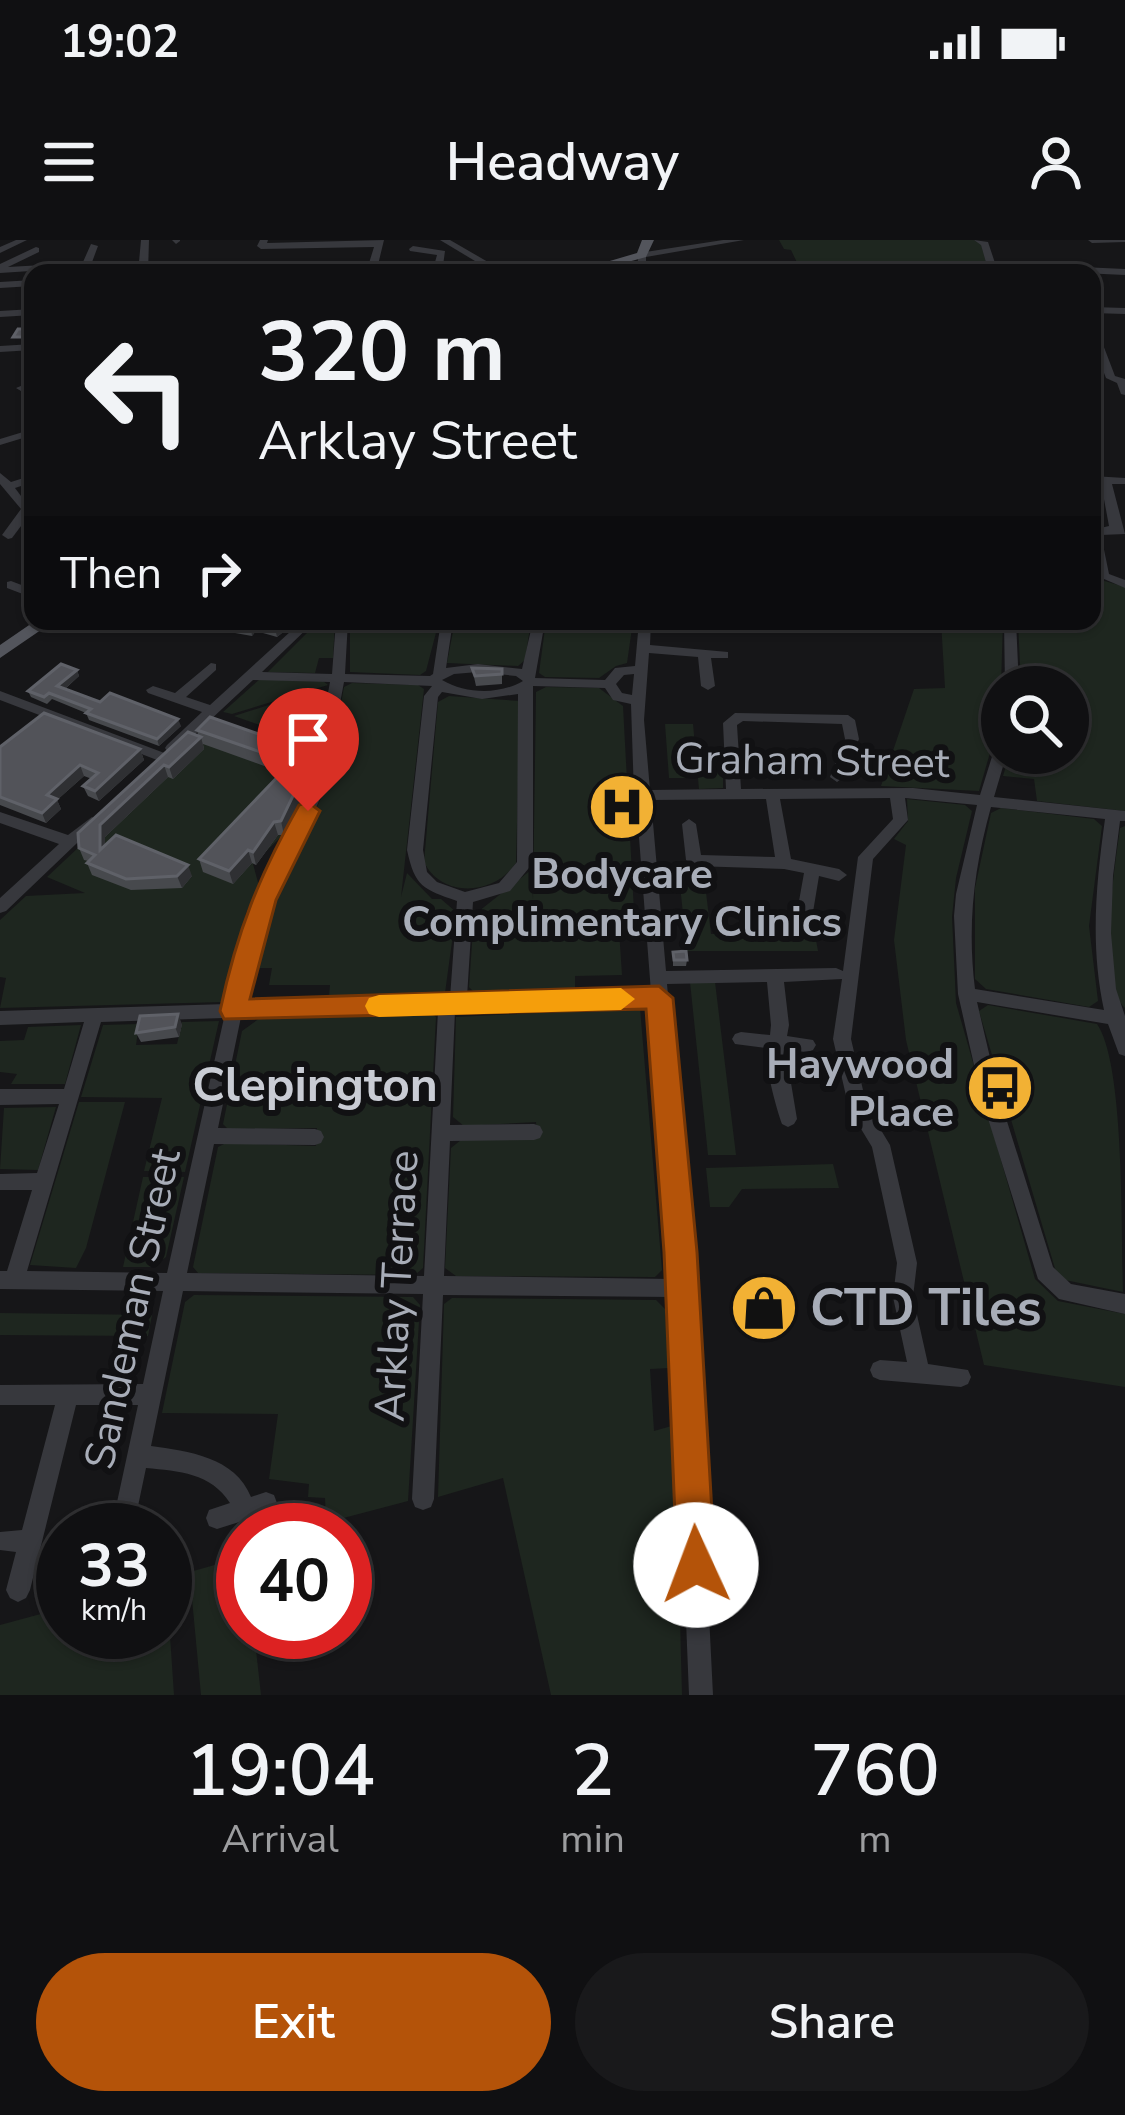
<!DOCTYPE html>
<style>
body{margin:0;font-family:"Nunito Sans",sans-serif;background:#19191b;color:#f1f3f6;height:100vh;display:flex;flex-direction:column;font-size:45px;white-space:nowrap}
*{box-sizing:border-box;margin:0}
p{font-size:39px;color:#9c9d9f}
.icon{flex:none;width:66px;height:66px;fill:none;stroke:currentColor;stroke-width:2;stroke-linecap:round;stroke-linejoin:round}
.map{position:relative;height:1455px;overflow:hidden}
.sheet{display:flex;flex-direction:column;background:#101012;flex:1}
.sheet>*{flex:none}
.guide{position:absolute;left:24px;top:24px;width:1077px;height:366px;border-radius:24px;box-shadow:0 3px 9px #0004,0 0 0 3px #303032;background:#101012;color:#f1f3f6;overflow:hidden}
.buttons{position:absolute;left:981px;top:426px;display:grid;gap:24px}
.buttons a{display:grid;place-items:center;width:108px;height:108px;border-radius:50%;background:#101012;box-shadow:0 3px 9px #0004,0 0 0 3px #303032;font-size:60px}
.speed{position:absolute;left:36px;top:1263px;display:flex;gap:24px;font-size:60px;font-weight:700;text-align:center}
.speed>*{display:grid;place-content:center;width:156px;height:156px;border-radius:50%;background:#101012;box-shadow:0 3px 9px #0004,0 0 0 3px #303032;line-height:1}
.speed small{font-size:30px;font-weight:400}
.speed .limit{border:18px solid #d22;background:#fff;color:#111}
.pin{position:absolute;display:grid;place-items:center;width:102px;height:102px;color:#fff;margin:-123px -51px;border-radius:50% 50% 50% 0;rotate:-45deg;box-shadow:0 0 12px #0007}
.pin .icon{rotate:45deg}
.me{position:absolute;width:132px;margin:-66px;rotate:358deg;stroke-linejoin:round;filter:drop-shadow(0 0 9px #0008)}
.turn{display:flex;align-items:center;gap:42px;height:252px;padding:0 36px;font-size:54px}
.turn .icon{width:156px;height:156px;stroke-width:2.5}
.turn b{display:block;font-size:84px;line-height:102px}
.then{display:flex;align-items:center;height:114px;padding:0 36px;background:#0003;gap:24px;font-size:45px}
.eta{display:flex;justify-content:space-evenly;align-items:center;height:204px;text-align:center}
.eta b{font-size:72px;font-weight:600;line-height:84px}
.action{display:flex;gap:24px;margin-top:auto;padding:24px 36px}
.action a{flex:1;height:138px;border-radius:72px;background:#b45309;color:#fff;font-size:48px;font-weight:600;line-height:138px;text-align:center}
.action a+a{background:#19191b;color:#f1f3f6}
.status{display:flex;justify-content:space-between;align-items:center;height:84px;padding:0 60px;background:#101012;direction:ltr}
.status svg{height:33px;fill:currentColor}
header{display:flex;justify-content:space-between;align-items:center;height:156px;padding:0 36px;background:#101012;font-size:54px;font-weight:600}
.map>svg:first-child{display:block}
.green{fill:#1e261f}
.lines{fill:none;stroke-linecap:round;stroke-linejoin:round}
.minor{fill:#37383d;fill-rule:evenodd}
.major{fill:#53555c;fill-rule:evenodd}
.wall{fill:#47494d}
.shaded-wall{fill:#2f3033}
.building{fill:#525359;stroke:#5f6168;stroke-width:3}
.route{fill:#b45309;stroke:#753606;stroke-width:3}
.slow{fill:#f59e0b}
.labels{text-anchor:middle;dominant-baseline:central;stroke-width:12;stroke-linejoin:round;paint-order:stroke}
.street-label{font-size:42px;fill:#a8adb8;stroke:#111113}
.poi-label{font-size:42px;font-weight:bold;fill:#a8adb8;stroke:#111113}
.quarter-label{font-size:48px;font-weight:bold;fill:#c9ccd4;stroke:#111113}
.near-poi-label{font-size:51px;font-weight:bold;fill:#a8adb8;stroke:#111113;text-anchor:start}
</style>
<div class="status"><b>19:02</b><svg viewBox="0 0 49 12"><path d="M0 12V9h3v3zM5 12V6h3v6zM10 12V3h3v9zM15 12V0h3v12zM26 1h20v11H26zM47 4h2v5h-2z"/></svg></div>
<header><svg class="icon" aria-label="menu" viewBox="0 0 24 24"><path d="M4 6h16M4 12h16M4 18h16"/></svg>Headway<svg class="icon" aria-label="person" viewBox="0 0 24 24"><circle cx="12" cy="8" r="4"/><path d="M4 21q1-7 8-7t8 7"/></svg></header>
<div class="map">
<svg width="1125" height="1455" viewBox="0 0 1125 1455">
<rect width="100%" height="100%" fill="#161618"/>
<path class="green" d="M779,0H974L981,4L989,33H802L791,10L784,9Z
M1092,306L1098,339L1125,347V571L1037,561L1034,539L1003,536L1010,513H1068V447H1021L1018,381H1092Z
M319,381H335L333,418H319L315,433L268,432Z
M350,381H439L426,431L420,435L350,432Z
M455,381H531L525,420L518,426L447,423Z
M546,381H633L627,423L616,426L599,438L545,437L539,433Z
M941,381H1003L1000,478L979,551L881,546L914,449L945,448Z
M260,439L323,441L328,445L232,474L223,472Z
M352,443L418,445L424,449L401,657L407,633L432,659H441L456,672L445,753L329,757L330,745H269L272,728H255L272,661L325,550L344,447Z
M546,447L599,448L623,466L635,690H619L622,735L575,736V748L474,752L469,747L474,675L531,630L533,659L536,452Z
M314,454H327L318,499L312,502L296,492L285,494L234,476L291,458L303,462Z
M449,456L520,461L516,623C495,655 442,659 424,622L438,462Z
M213,481L291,509L314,511L307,547L289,589L253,624L259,646L246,673L223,762L0,768L6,738L0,737V680L26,656L85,653L47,637Z
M665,484H693L697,528H723V548L699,549L698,538H669Z
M907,559L965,565L972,571L956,638L952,677L956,763L1035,1039L1058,1061L1125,1074V1147L984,1125L906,800L894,700L906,605L894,599L908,581Z
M1001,568L1094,579L1102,586L1089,686L1098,761L1089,767L986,749L975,739V648L991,573Z
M1125,586V768C1096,739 1115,627 1120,588Z
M678,627H703L711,694L758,693L757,686L764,684H813L818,711H687Z
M690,742H715L736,915H708Z
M988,765L1097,784C1125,824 1121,993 1123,1052L1065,1040L1056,1032L979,771Z
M640,768L662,1030L655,1037L456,1036L445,1028L451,908L461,900L537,899L536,882L464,886L453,877L456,777Z
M432,774L436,777L423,1028L415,1035L198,1033L193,1027L218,907L226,903L316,906L317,888L228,889L223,884L242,791L260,778Z
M219,781L185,932L144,931L162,858L81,857L103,785L139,784L136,805L177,804L182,782Z
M81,785L65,844H11L17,834L0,832V801L24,800L28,787Z
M79,862H125L86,1008L76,1028L30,1025Z
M56,867L38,930L0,929L4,868Z
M833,924L839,948L742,949L729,967H710L706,928Z
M143,937H184L166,1017L153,1027H123Z
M194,1055L413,1057L420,1065L408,1261L332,1281L326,1277L325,1258L308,1257L309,1244L269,1239L278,1174L162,1173L185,1062Z
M452,1058L656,1060L665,1069L669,1128L650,1129L654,1191L675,1185L682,1455H551L503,1238L438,1257L444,1064Z
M0,1073L152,1075L148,1096L0,1095Z
M243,1317V1392H254L261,1455H201L191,1348L171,1357L168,1366L174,1455H0V1385L63,1368V1392H165V1339Z"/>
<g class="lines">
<path class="minor" d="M16,0H27L0,13V7Z
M141,0H149L148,33H138Z
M172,0H180V1L176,4Z
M260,0H268L267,3L384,0L376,33H366L374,7L261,9L257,6Z
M440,0H450L507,33H495Z
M723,0H744L646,17V33H636L639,13Z
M974,0L988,2L995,23L1125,29V35L997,29V33H989L981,5Z
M1088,0H1125V2L1092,3Z
M91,4L98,6L88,33H80L81,28L53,30L49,27L53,24L83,22Z
M413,6L445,11L442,33H432L437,15L410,11L409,9Z
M36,7L39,8V12L8,27L43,25L47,28L46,30L0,33V24Z
M348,22L352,25L351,27L264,30L260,27L264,24Z
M33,40V46L0,48V42Z
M1092,67L1125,68V74L1092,73Z
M33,69V75L0,77V71Z
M1092,86L1097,89L1115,136L1125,139V155L1121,154L1117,143L1106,138L1092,102Z
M33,104V110L0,112V106Z
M33,141V147L21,151L16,148Z
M33,189V195L0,205V199Z
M0,233L11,242L33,235V242L15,248L27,264L33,265V270L12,298L8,299L2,295L21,269L0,244Z
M1092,236L1125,238V244H1112L1125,294L1101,295L1109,334L1125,340V348L1097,336L1092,290L1109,286L1101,243L1092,242Z
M11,341L32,349L33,354L28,356L7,348V342Z
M302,381H315L262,432L332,434L336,381H348L345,434L430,436L433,434L441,381H453L446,428L478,424L522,429L533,381H545L535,438L605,440L615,428L635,426L639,381H651L650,405L728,412V418H711L715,446L708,450L701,446L698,417L649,413L644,480L650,550L726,549L723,483L735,473L848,475L855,480L859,499L844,537L837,542L830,537L845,499L842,484L743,481L737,485L741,549L913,548L980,555L995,507L1002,502V513H1007L994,557L1125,571V581H1120L1113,636L1111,693L1116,749L1125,776V816L1119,814L1108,784L977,762L999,856L1053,1027L1071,1044L1125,1054V1074L1059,1059L1038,1039L981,856L958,754L954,676L956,654L977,565L905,558L908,580L873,619L851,799L867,867L890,905L917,1023L913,1057L928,1124L968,1130L971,1137L968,1144L961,1147L880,1140L873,1137L870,1130L873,1123L880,1120L907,1122L893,1057L897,1023L872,907L849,869L833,799L842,739L784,742L789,785L787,796L813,800L816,805L813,810L807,812L784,810L782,823L791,843L797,879L794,884L788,887L782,884C776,868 764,823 767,808L735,804L732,799L735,794L741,792L770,795L771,785L767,742L667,744L691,1012L713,1455H689L673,1057L443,1055L434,1259L431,1267L423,1270L415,1267L412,1259L423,1054L183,1051L151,1206C188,1211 235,1217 251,1257L266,1252L274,1255L277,1263L274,1271L217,1289L209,1286L206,1278L209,1270L230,1263C211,1233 179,1231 146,1228L133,1290H111L138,1165H76L30,1350L26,1358L18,1362L10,1358L6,1350L16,1312L0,1310V1292L22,1290L55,1165H0V1145L143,1144L163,1051L0,1049V1031H7L32,950H0V934L37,933L59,864L0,865V849H64L84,782L0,785V771L227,764L242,695L310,550L330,442L253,440L177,511H167L165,508L167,505L202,472L148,453L146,450L153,446L175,453L211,423L216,424V430L186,457L210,465ZM478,432L516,436L523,441C499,455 466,454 442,440L454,434ZM634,434L632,455L622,453L616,444L624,435ZM344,442L432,446L424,456L407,610C415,647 423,649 457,661L450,758L244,764L258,695L324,550ZM533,446L605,448L613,460L631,464L634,555L636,559L651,752L467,757L473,662L510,651L533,623ZM442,452L482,459L518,454L517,622L499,643L465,652L437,642L427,632L423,610L438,457ZM890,558L893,579L858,617L843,731L836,728L666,731L651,560L766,559L775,617L701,615L696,584L689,579L682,584L686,620L694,626L784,629L804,633L796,678L804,684L812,678L819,636L839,641L847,635L839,629L791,619L780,559ZM991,567L1105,579C1096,644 1090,706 1104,770L975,749C967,685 974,628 991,567ZM652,765L672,1039L444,1036L450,901L534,900L540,898L543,892L540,886L534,884L450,885L455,771ZM438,771L424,1036L187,1033L214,904L315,905L321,903L324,897L321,891L315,889L218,888L241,777ZM224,778L167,1033L27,1031L101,782Z
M1004,381H1016L1019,447H1005Z
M0,451L167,514L169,517L167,520H157L0,460Z
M0,572L68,595L92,577L99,582L6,671L0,673V658L59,604L0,583Z"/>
<path class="major" d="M642,0H654L646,17L588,33H569L637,13Z
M35,381H54L0,418V405Z"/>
</g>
<path class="wall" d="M167,381H297L277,397L256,391L252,396Z
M472,428L502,429V444L476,446Z
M77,430L79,436L65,449L100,462L181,486L159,506L89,480L86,473L52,459L47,464L31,457L28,451Z
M197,490L291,517L278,531L203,504L204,509L173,539L168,537L105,597V606L192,636L182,648L131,650L92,635L87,623L88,621L84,620L79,608L78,593L198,496Z
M0,507L140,509L144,520L99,561L88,556L83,546L92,539L84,536L57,560L61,569L46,583L0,565Z
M306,549L284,595H278L256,625L252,623L233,644L203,632L199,619Z
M673,712L687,720L686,726H673Z
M182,784L179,797L141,802L136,793Z"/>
<path class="shaded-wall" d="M250,381H254L256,391L252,396Z
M278,381H297L277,397L274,384Z
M77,430L79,436L60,453L57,446Z
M178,479L181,486L159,506L157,499Z
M201,497L204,509L173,539L169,527Z
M287,504L291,517L278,531L275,517Z
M140,509L144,520L99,561L95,551Z
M80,525L84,536L57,560L61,569L46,583L42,573L47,555Z
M164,525L168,537L105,597V622L100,610V585Z
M303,535L306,549L284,595L281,581Z
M274,582L278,595L256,625L253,612Z
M248,610L252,623L233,644L229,631Z
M188,625L192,636L182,648L177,636Z
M178,774L182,784L179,797L175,787Z"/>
<path class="building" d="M18,89H33V97H13Z
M61,424L77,430L57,446L100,462L110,453L178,479L157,499L86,473L91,469L49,453L44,457L28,451Z
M472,428L502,429V434L475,436Z
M44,473L140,509L95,551L83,546L98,533L80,525L47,555L57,559L42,573L0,557V507Z
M210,477L287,504L275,517L197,490Z
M188,492L201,497L169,527L164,525L100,585V610L116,595L188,625L177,636L126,639L87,623L95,615L79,608L78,593Z
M287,527L303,535L281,581L274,582L253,612L248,610L229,631L199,619Z
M686,711L687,720H674L673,712Z
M178,774L175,787L136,793L140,776Z"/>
<path class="route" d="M308,562L320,571L276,660L250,759L659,746L673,758L697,1012L715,1325L709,1339L696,1344L683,1339L677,1325L664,1012L646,769L224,779L220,771C237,691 259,636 299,565Z"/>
<path class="slow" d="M621,748L635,759L621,770L379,777L369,774L365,766L369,758L379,755Z"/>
<defs>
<symbol id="hospital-disc" viewBox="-11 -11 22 22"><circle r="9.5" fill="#f2b134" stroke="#111113"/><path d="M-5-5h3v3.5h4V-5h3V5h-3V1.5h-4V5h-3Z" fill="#111"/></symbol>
<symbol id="bus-disc" viewBox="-11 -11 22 22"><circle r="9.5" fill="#f2b134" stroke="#111113"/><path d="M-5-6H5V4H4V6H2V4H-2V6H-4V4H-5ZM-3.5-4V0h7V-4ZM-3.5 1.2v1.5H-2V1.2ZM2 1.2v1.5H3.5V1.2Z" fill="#111"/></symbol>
<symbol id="shop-disc" viewBox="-11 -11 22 22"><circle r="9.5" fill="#f2b134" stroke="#111113"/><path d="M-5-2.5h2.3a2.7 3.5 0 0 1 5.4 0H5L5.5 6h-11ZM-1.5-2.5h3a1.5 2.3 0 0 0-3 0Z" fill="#111"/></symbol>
</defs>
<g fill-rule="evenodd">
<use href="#hospital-disc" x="584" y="529" width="76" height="76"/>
<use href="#bus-disc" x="962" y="810" width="76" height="76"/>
<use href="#shop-disc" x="726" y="1030" width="76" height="76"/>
</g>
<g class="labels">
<g class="street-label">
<text transform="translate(812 521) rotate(1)">Graham Street</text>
<text transform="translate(397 1046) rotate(-87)">Arklay Terrace</text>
<text transform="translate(133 1069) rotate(-78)">Sandeman Street</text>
</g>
<g class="poi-label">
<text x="622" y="634">Bodycare<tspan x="622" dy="48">Complimentary Clinics</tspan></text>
<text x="954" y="824" text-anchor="end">Haywood<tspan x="954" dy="48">Place</tspan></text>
</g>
<g class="quarter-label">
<text x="315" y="845">Clepington</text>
</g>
<g class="near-poi-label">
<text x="810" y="1068">CTD Tiles</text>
</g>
</g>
</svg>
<div class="buttons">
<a><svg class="icon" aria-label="search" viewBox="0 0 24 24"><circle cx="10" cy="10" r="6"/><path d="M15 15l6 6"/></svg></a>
</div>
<div class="speed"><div>33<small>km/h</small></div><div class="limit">40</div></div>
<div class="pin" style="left:308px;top:571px;background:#d93025"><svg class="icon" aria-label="arrive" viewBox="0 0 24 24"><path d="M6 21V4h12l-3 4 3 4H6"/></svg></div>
<svg class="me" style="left:696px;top:1325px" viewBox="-20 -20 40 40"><circle r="19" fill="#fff"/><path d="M0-13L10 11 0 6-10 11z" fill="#b45309"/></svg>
<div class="guide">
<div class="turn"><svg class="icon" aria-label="left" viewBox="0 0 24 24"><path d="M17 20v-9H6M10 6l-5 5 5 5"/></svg><div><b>320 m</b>Arklay Street</div></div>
<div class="then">Then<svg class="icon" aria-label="right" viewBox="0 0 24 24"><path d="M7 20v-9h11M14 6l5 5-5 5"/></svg></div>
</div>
</div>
<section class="sheet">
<div class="eta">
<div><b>19:04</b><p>Arrival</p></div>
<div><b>2</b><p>min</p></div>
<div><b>760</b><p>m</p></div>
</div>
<div class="action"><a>Exit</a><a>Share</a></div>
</section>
